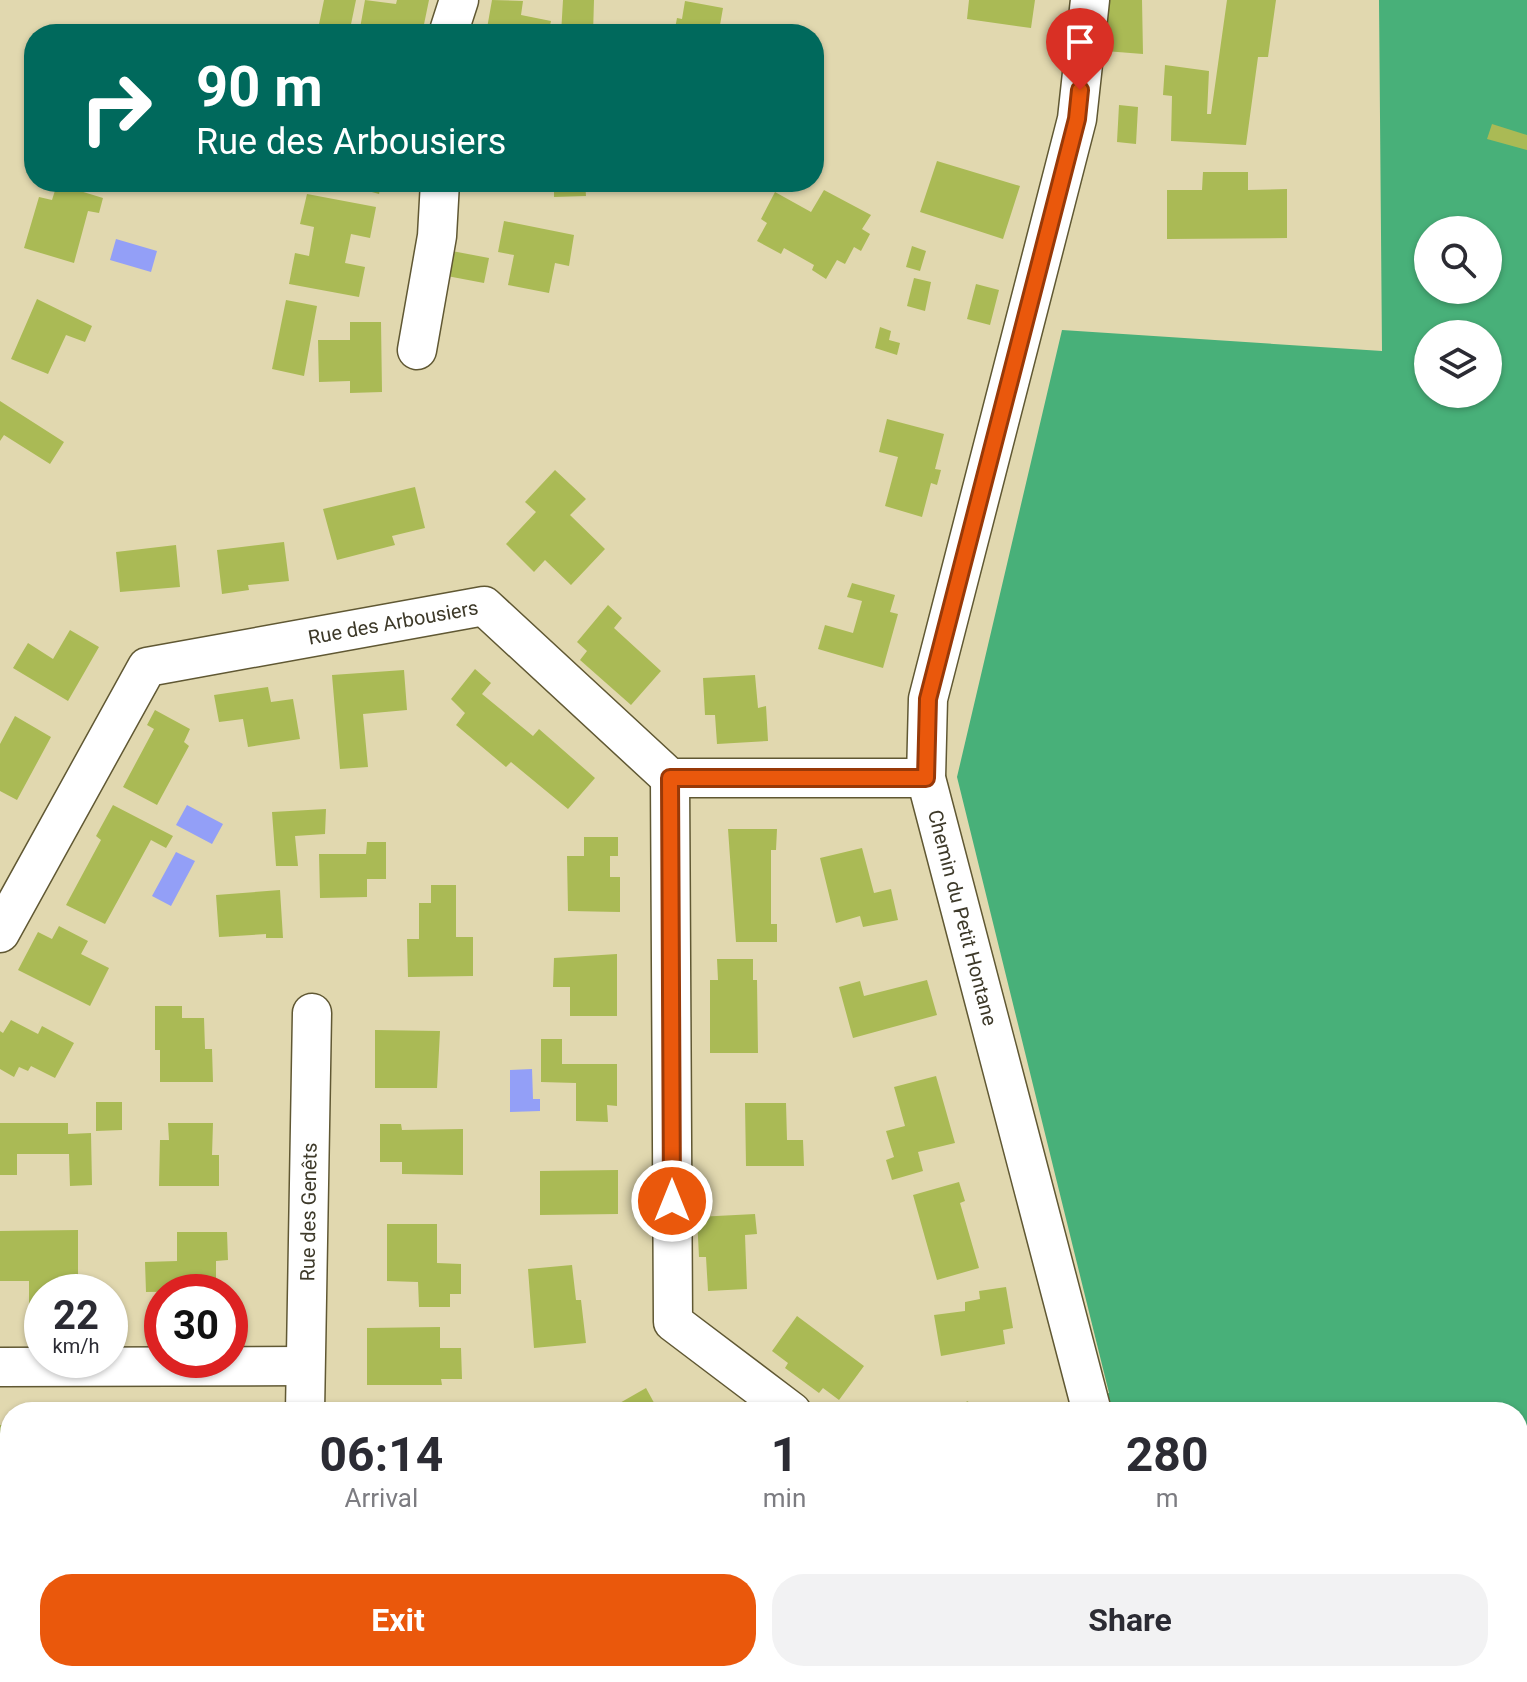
<!DOCTYPE html>
<meta charset="utf-8">
<style>
body{margin:0;font-family:Roboto,sans-serif;background:#f2f2f3;color:#2b2b33;height:100vh;display:flex;flex-direction:column;font-size:30px;white-space:nowrap}
*{box-sizing:border-box;margin:0}
p{font-size:26px;color:#7c7c81}
.icon{flex:none;width:44px;height:44px;fill:none;stroke:currentColor;stroke-width:2;stroke-linecap:round;stroke-linejoin:round}
.map{position:relative;flex:1;overflow:hidden}
.sheet{position:absolute;left:0px;top:1402px;width:1528px;height:280px;display:flex;flex-direction:column;background:#fff;border-radius:32px 32px 0 0;box-shadow:0 2px 6px #0004}
.sheet>*{flex:none}
.hud{position:absolute;left:24px;top:24px;width:800px;height:168px;border-radius:32px;box-shadow:0 2px 6px #0004;background:#00695c;color:#fff;overflow:hidden}
.buttons{position:absolute;left:1414px;top:216px;display:grid;gap:16px}
.buttons a{display:grid;place-items:center;width:88px;height:88px;border-radius:50%;background:#fff;box-shadow:0 2px 6px #0004;font-size:40px}
.speed{position:absolute;left:24px;top:1274px;display:flex;gap:16px;font-size:40px;font-weight:700;text-align:center}
.speed>*{display:grid;place-content:center;width:104px;height:104px;border-radius:50%;background:#fff;box-shadow:0 2px 6px #0004;line-height:1}
.speed small{font-size:20px;font-weight:400}
.speed .limit{border:12px solid #d22;background:#fff;color:#111}
.pin{position:absolute;display:grid;place-items:center;width:68px;height:68px;color:#fff;margin:-82px -34px;border-radius:50% 50% 50% 0;rotate:-45deg;box-shadow:0 0 8px #0007}
.pin .icon{rotate:45deg}
.me{position:absolute;width:88px;margin:-44px;rotate:0deg;stroke-linejoin:round;filter:drop-shadow(0 0 6px #0008)}
.turn{display:flex;align-items:center;gap:28px;height:168px;padding:0 40px;font-size:36px}
.turn .icon{width:104px;height:104px;stroke-width:2.5}
.turn b{display:block;font-size:56px;line-height:68px}
.eta{display:flex;justify-content:space-evenly;align-items:center;height:136px;text-align:center}
.eta b{font-size:48px;font-weight:700;line-height:56px}
.action{display:flex;gap:16px;margin-top:auto;padding:16px 40px}
.action a{flex:1;height:92px;border-radius:32px;background:#ea580c;color:#fff;font-size:32px;font-weight:700;line-height:92px;text-align:center}
.action a+a{background:#f2f2f3;color:#2b2b33}
.map>svg:first-child{display:block}
.forest{fill:#48b079;fill-rule:evenodd}
.water{fill:#939ff7}
.building{fill:#aaba55}
.lines{fill:none;stroke-linecap:round;stroke-linejoin:round}
.street-casing{stroke:#605833;stroke-width:41}
.path{stroke:#aba383;stroke-width:5;stroke-dasharray:6 4;stroke-linecap:butt}
.street{stroke:#fff;stroke-width:38}
.route-casing{stroke:#983908;stroke-width:20}
.route{stroke:#ea580c;stroke-width:14}
.labels{text-anchor:middle;dominant-baseline:central;stroke-width:8;stroke-linejoin:round;paint-order:stroke}
.street-label{font-size:20px;fill:#3d3929;stroke:#fdf9e4}
</style>
<div class="map">
<svg width="1527" height="1682" viewBox="0 0 1527 1682">
<rect width="100%" height="100%" fill="#e1d8af"/>
<path class="forest" d="M1379,0H1527V1682H918L924,1672H1518V1412H1066L1070,1405L1109,1393L957,777L1062,330L1382,351ZM1428,230H1488V290H1428ZM1428,334H1488V394H1428Z"/>
<path class="water" d="M116,239L157,251L151,272L110,260Z
M187,805L223,824L212,844L176,825Z
M176,852L195,861L171,906L152,896Z
M532,1069L533,1099H540V1111L510,1112V1070Z"/>
<path class="building" d="M324,0H356L349,34H317Z
M365,0L396,4L397,0H429L422,34H359Z
M492,0L523,1L521,15L551,21L548,34H486Z
M563,0H594L593,34H561Z
M969,0H1035L1031,28L967,19Z
M1105,0H1142L1143,54L1105,51Z
M1227,0H1276L1268,57H1258L1246,145L1171,141L1172,96L1163,95L1165,65L1209,71L1207,114H1211Z
M685,1L723,8L720,25L742,30L741,34H674L677,18L682,19Z
M1119,105L1138,107L1136,144L1117,142Z
M1492,124L1527,135V150L1487,139Z
M937,161L1020,186L1003,239L920,212Z
M1203,172H1248V190L1287,189V238L1167,239V190H1202Z
M336,182H382L379,194Z
M554,182H585L586,196L554,197Z
M57,184L103,198L99,213L88,211L74,263L24,248L39,197L52,200Z
M824,190L871,215L862,229L870,234L861,251L854,247L845,264L837,260L826,279L812,270L814,265L784,248L781,254L757,241L767,223L761,219L775,192L811,212Z
M307,194L376,207L370,238L351,234L345,263L365,267L359,297L289,284L295,253L309,256L314,227L300,224Z
M504,221L574,235L569,266L555,263L549,293L508,285L514,255L498,252Z
M912,246L926,251L920,271L906,267Z
M452,251L489,258L484,283L447,276Z
M914,278L931,282L925,311L907,306Z
M976,284L999,290L990,325L967,319Z
M37,299L92,326L85,342L66,335L48,374L11,359Z
M286,300L317,306L304,376L272,369Z
M350,322H381L382,392L350,393V381L319,382L318,340H350Z
M880,327L891,331L889,340L900,343L897,355L875,348Z
M0,401L64,442L50,464L4,435L0,441Z
M887,419L944,434L935,469L941,470L937,485L931,483L922,517L885,506L898,457L879,452Z
M555,470L586,499L570,515L605,549L571,585L545,560L534,572L506,544L536,512L525,502Z
M415,487L425,528L392,536L395,545L337,560L323,509Z
M284,542L289,581L248,585L249,590L222,594L217,550Z
M176,545L180,587L120,592L116,552Z
M852,583L895,595L890,612L898,614L883,668L818,649L825,625L853,633L862,601L847,597Z
M608,605L622,618L614,628L661,671L631,705L580,660L587,651L577,642Z
M70,630L99,647L68,701L13,668L28,643L53,659Z
M475,669L491,683L482,694L533,736L539,729L595,778L568,809L511,762L506,767L456,725L465,713L451,699Z
M404,670L407,710L363,714L368,767L340,769L332,675Z
M755,675L758,708L766,706L768,741L717,744L715,715H705L703,678Z
M268,687L271,702L293,699L300,739L248,747L243,719L219,722L214,695Z
M155,710L190,729L184,742L189,746L157,805L123,787L154,729L147,725Z
M15,716L51,737L17,800L0,791V744Z
M113,805L173,836L166,848L151,840L105,924L66,905L101,840L96,836Z
M326,809L325,834L295,836L298,866H276L272,812Z
M728,829H777L776,850H771V924H777V942H736Z
M584,837H618V856H610V877H620V912L568,911L567,856H584Z
M367,842H386V879H367V897L320,898L319,854H366Z
M862,848L874,893L891,889L898,920L863,927L860,916L836,923L820,858Z
M431,885H456V937H473V976L408,977L407,939H419V903H431Z
M280,890L283,938H266V934L219,937L216,895Z
M59,926L88,941L81,954L109,968L90,1006L18,970L38,932L52,939Z
M617,954V1016H570V987H553L554,958Z
M717,959H753V980H757L758,1053H710V980H718Z
M927,980L937,1015L853,1038L839,987L860,981L864,996Z
M155,1006H182V1018H204L205,1049H212L213,1082H160V1050H155Z
M11,1020L38,1034L42,1026L74,1043L55,1078L31,1066L28,1071L19,1067L14,1077L0,1069V1031L3,1033Z
M375,1030L440,1031L437,1088H375Z
M541,1039H562V1064H617V1106L607,1105L608,1122L576,1121V1083L541,1082Z
M936,1076L955,1143L918,1152L923,1171L892,1180L886,1160L894,1157L886,1131L905,1126L894,1087Z
M96,1102H122V1130L96,1131Z
M745,1103H786L787,1140H803L804,1166H746Z
M0,1123H68V1134L91,1133L92,1185L70,1186L69,1154H17V1175H0Z
M168,1123H213L212,1155H219V1186H159L160,1140H169Z
M380,1124H401L402,1130L463,1129V1175L402,1174V1162H380Z
M618,1170V1214L540,1215V1171Z
M959,1182L965,1201L960,1203L979,1268L937,1280L913,1195Z
M755,1214L757,1234L745,1235L747,1289L708,1291L706,1257H699L697,1217Z
M387,1224H437V1263L461,1264V1294H450V1307H419L418,1282L387,1281Z
M78,1230V1292H42V1303L29,1304V1281H0V1231Z
M177,1232H227L228,1260L216,1261V1291L146,1292L145,1262L177,1261Z
M572,1265L576,1300H581L586,1343L534,1348L528,1269Z
M1006,1287L1013,1328L1003,1330L1005,1344L941,1356L934,1315L965,1311V1302L980,1299L979,1291Z
M797,1316L864,1366L839,1400L823,1388L819,1393L785,1368L788,1363L772,1351Z
M440,1327V1348H461L462,1379H441L442,1385H367V1328Z
M646,1388L659,1412H604Z
M967,1401L982,1410L984,1408L992,1412H960Z
M10,1424V1505H0V1425Z
M0,1591H10V1672H32V1682H0Z
M368,1672H459V1682H368Z
M571,1672H602L622,1682H566Z
M798,1672H847L845,1678L854,1682H793Z"/>
<g class="lines">
<defs>
<g id="street">
<path id="s1" d="M1090,0L1077,119L928,699L926,778L1092,1412"/>
<path d="M448,34L459,0"/>
<path d="M417,350L437,236L440,182"/>
<path d="M670,778L673,1322L792,1412"/>
<path id="s2" d="M0,933L147,667L484,606L670,778H926"/>
<path d="M0,1367L305,1366"/>
<path id="s3" d="M305,1412L312,1013"/>
<path d="M86,1672V1682"/>
<path d="M304,1682V1672"/>
<path d="M725,1682L730,1672"/>
<path d="M1124,1682L1127,1672"/>
</g>
</defs>
<use href="#street" class="street-casing"/>
<path class="path" d="M951,1682L956,1672"/>
<use href="#street" class="street"/>
</g>
<g class="lines">
<defs>
<path id="route" d="M672,1201L670,778H926L928,699L1077,119L1080,90"/>
</defs>
<use href="#route" class="route-casing"/>
<use href="#route" class="route"/>
</g>
<g class="labels">
<g class="street-label">
<text stroke="none"><textPath href="#s2" startOffset="554">Rue des Arbousiers</textPath></text>
<text stroke="none"><textPath href="#s1" startOffset="942">Chemin du Petit Hontane</textPath></text>
<text stroke="none"><textPath href="#s3" startOffset="200">Rue des Genêts</textPath></text>
</g>
</g>
</svg>
<div class="buttons">
<a><svg class="icon" aria-label="search" viewBox="0 0 24 24"><circle cx="10" cy="10" r="6"/><path d="M15 15l6 6"/></svg></a>
<a><svg class="icon" aria-label="layers" viewBox="0 0 24 24"><path d="M12 4l9 5-9 5-9-5zM3 14l9 5 9-5"/></svg></a>
</div>
<div class="speed"><div>22<small>km/h</small></div><div class="limit">30</div></div>
<div class="pin" style="left:1080px;top:90px;background:#d93025"><svg class="icon" aria-label="arrive" viewBox="0 0 24 24"><path d="M6 21V4h12l-3 4 3 4H6"/></svg></div>
<svg class="me" style="left:672px;top:1201px" viewBox="-20 -20 40 40"><circle r="17" fill="#ea580c" stroke="#fff" stroke-width="3"/><path d="M0-11L8 9 0 5-8 9z" fill="#fff"/></svg>
<div class="hud">
<div class="turn"><svg class="icon" aria-label="right" viewBox="0 0 24 24"><path d="M7 20v-9h11M14 6l5 5-5 5"/></svg><div><b>90 m</b>Rue des Arbousiers</div></div>
</div>
<section class="sheet">
<div class="eta">
<div><b>06:14</b><p>Arrival</p></div>
<div><b>1</b><p>min</p></div>
<div><b>280</b><p>m</p></div>
</div>
<div class="action"><a>Exit</a><a>Share</a></div>
</section>
</div>
